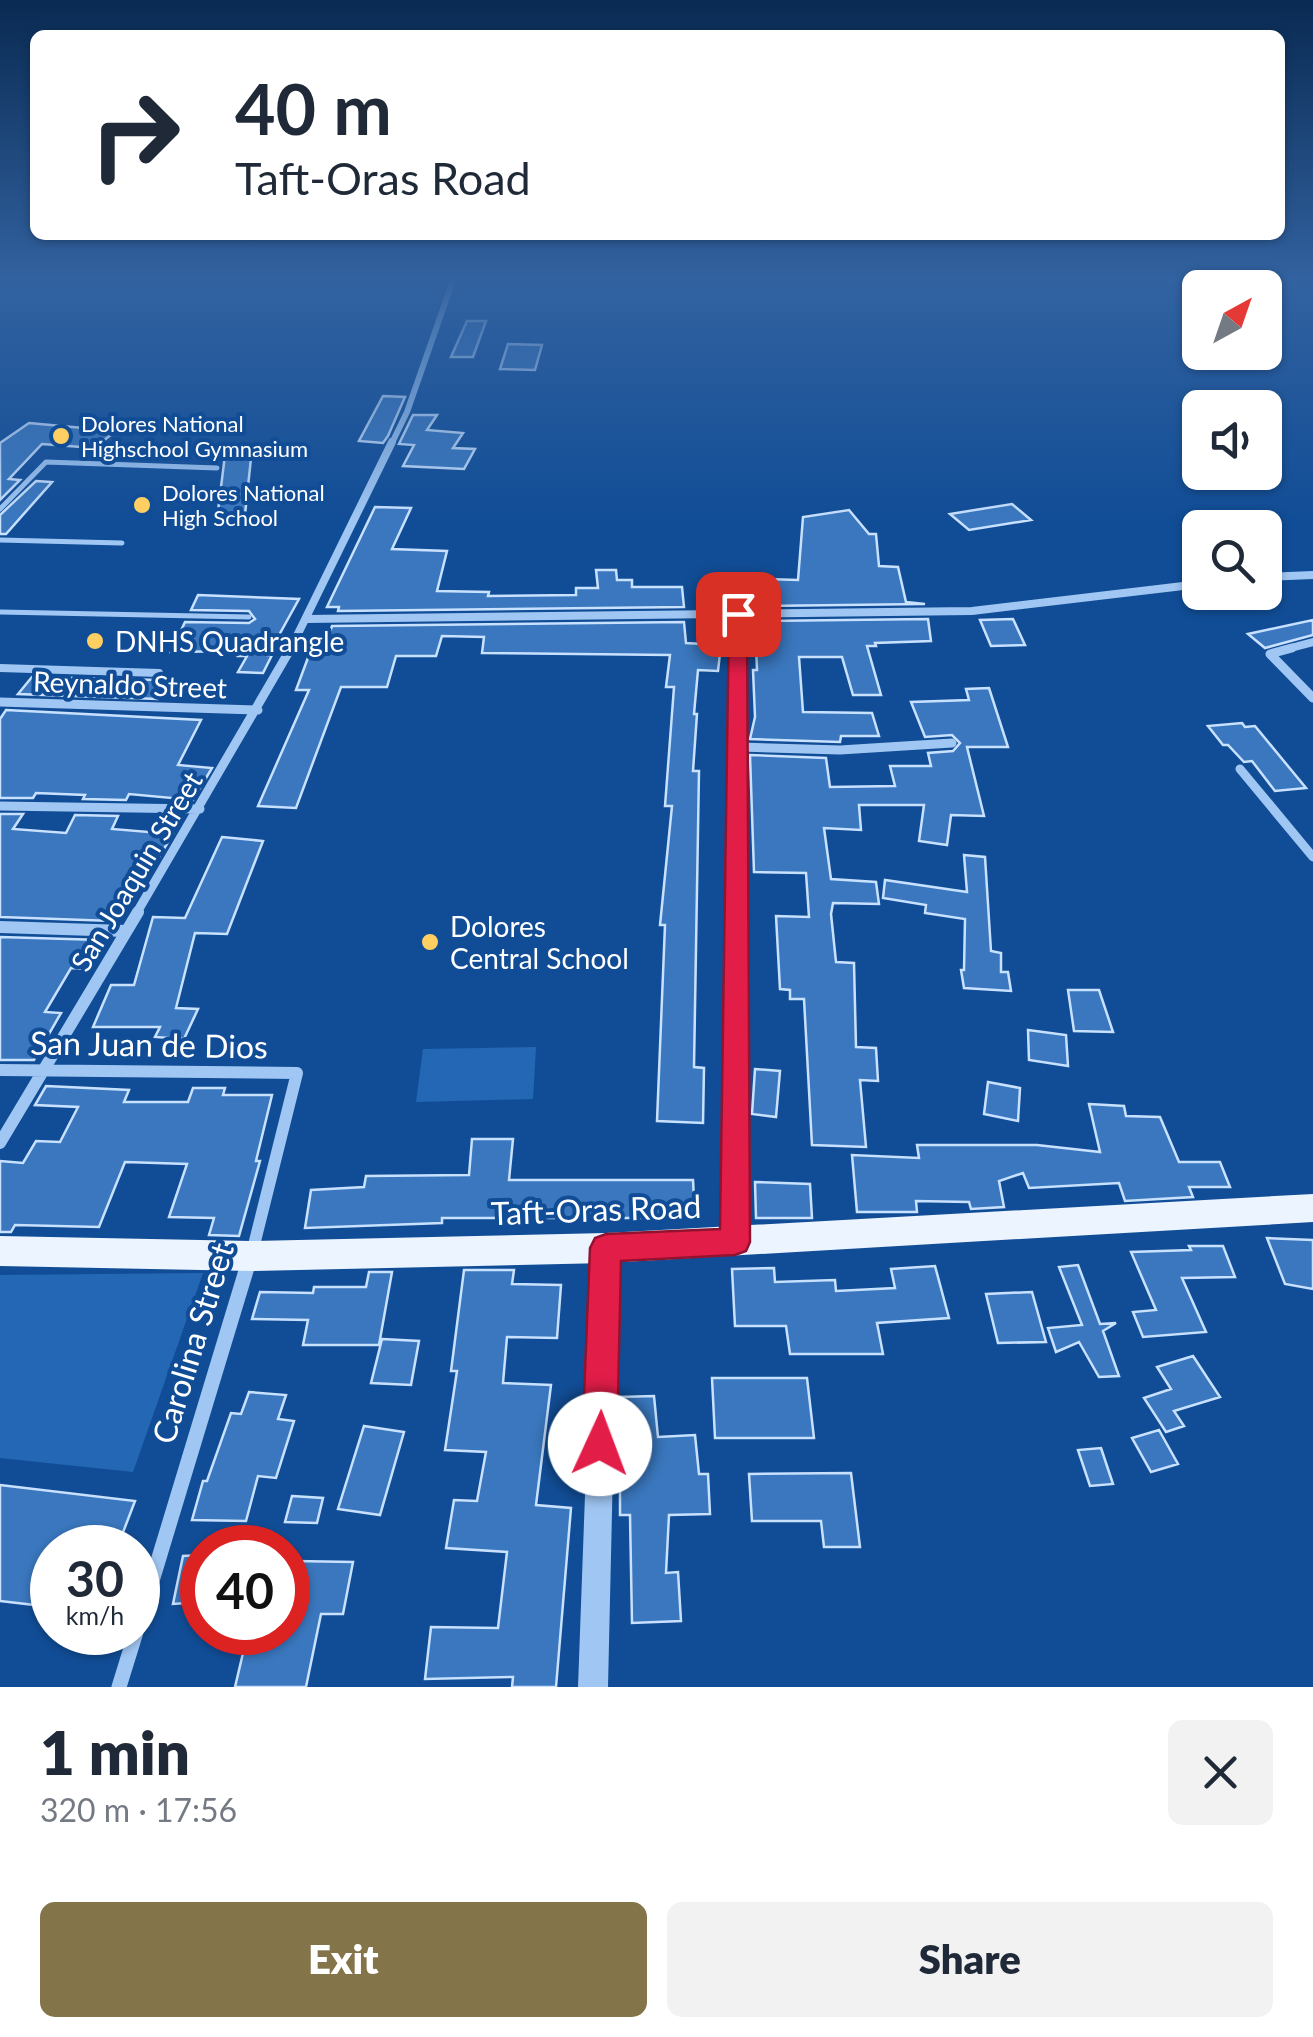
<!DOCTYPE html>
<meta charset="utf-8">
<style>
body{margin:0;font-family:Lato,sans-serif;background:#f2f2f3;color:#1f2937;height:100vh;display:flex;flex-direction:column;font-size:38px;white-space:nowrap}
*{box-sizing:border-box;margin:0}
p{font-size:32px;color:#747a83}
.icon{flex:none;width:55px;height:55px;fill:none;stroke:currentColor;stroke-width:2;stroke-linecap:round;stroke-linejoin:round}
.map{position:relative;height:1687px;overflow:hidden}
.sheet{display:flex;flex-direction:column;background:#fff;flex:1}
.sheet>*{flex:none}
.banner{position:absolute;left:30px;top:30px;width:1255px;height:210px;border-radius:15px;box-shadow:0 2px 8px #0004;background:#fff;color:#1f2937;overflow:hidden}
.needle{width:65px;rotate:40deg}
.buttons{position:absolute;left:1182px;top:270px;display:grid;gap:20px}
.buttons a{display:grid;place-items:center;width:100px;height:100px;border-radius:15px;background:#fff;box-shadow:0 2px 8px #0004;font-size:50px}
.speed{position:absolute;left:30px;top:1525px;display:flex;gap:20px;font-size:50px;font-weight:700;text-align:center}
.speed>*{display:grid;place-content:center;width:130px;height:130px;border-radius:50%;background:#fff;box-shadow:0 2px 8px #0004;line-height:1}
.speed small{font-size:25px;font-weight:400}
.speed .limit{border:15px solid #d22;background:#fff;color:#111}
.pin{position:absolute;display:grid;place-items:center;width:85px;height:85px;color:#fff;margin:-42px;border-radius:20px;box-shadow:0 5px 15px #0006}
.me{position:absolute;width:110px;margin:-55px;rotate:2deg;stroke-linejoin:round;filter:drop-shadow(0 0 8px #0008)}
.turn{display:flex;align-items:center;gap:35px;height:210px;padding:0 40px;font-size:45px}
.turn .icon{width:130px;height:130px;stroke-width:2.5}
.turn b{display:block;font-size:70px;line-height:85px}
.round{display:grid;place-items:center;flex:none;width:105px;height:105px;border-radius:15px;background:#f2f2f3}
.summary{display:flex;align-items:center;justify-content:space-between;height:170px;padding:0 40px}
h1{font-size:60px;font-weight:800;line-height:75px}
.primary-button{display:flex;gap:20px;margin-top:auto;padding:20px 40px}
.primary-button a{flex:1;height:115px;border-radius:15px;background:#84744a;color:#fff;font-size:40px;font-weight:800;line-height:115px;text-align:center}
.primary-button a+a{background:#f2f2f3;color:#1f2937}
.map>svg:first-child{display:block}
.green{fill:#2467b5}
.building{fill:#3a77be;stroke:#c8e1fe;stroke-width:2.5}
.lines{fill:none;stroke-linecap:round;stroke-linejoin:round}
.service-far1{stroke:#a0c7f3;stroke-width:5}
.service{stroke:#a0c7f3;stroke-width:8}
.minor-far4{stroke:#a0c7f3;stroke-width:6}
.minor-far3{stroke:#a0c7f3;stroke-width:8}
.minor-far2{stroke:#a0c7f3;stroke-width:9}
.minor-far1{stroke:#a0c7f3;stroke-width:12}
.minor{stroke:#a0c7f3;stroke-width:15}
.tertiary{fill:#a0c7f3;fill-rule:evenodd}
.primary{fill:#ecf4ff;fill-rule:evenodd}
.route{fill:#e11d48;stroke:#92132f;stroke-width:2.5}
.poi-dot{fill:#ffcf62;stroke:#114d96;stroke-width:4}
.labels{text-anchor:middle;dominant-baseline:central;stroke-width:8;stroke-linejoin:round;paint-order:stroke}
.far-poi-label{font-size:22px;fill:#fff;stroke:#114d96;text-anchor:start}
.poi-label{font-size:28px;fill:#fff;stroke:#114d96;text-anchor:start}
.street-label{font-size:28px;fill:#fff;stroke:#114d96}
.near-street-label{font-size:32px;fill:#fff;stroke:#114d96}
</style>
<div class="map">
<svg width="1313" height="1687" viewBox="0 0 1313 1687">
<rect width="100%" height="100%" fill="#114d96"/>
<path class="green" d="M536,1047L533,1099L416,1102L423,1049Z
M203,1273L133,1472L0,1458V1275Z"/>
<path class="building" d="M467,321H486L473,357H451Z
M508,344L542,345L535,370L500,369Z
M383,396L405,397L388,436L383,443L359,441Z
M413,415H437L427,430L463,433L453,448L475,449L464,469L403,466L414,445L399,444Z
M29,423L116,431L94,448L42,444L9,479L20,480L0,500V443Z
M226,447L252,449L244,524L216,527Z
M36,481L52,482L6,534H0V515Z
M1012,504L1031,520L969,530L950,514Z
M375,507L411,508L392,549L447,551L437,591L489,592L488,596L576,595V588H598L596,570H616L617,580H632V587H682L684,607L338,611L339,607H327Z
M849,510L869,534H876L879,566L898,567L906,602L925,604L754,606L753,589L764,590L766,579L798,580L803,517Z
M198,595L299,599L268,655H272L263,673L238,672L247,656H238L240,651L171,652L185,622L249,623L255,619L249,611L191,610Z
M928,619L931,641L875,643L876,646H867L881,695H853L842,657H799L803,712L872,713L879,736H841L840,742L750,739L755,717L753,670H757L755,621Z
M1013,619L1025,645L991,646L980,620Z
M1313,620V635L1265,648L1248,634Z
M684,622L686,643L721,645L718,671L698,670L694,714H697L693,771H699L694,1067L704,1068L703,1123L657,1121L665,925H660L672,806H665L674,687H666L670,655L482,653L484,637L442,636L436,656H396L387,687H341L296,808L258,806L309,690H296L309,655H322L332,626Z
M166,676L171,677L158,699L18,694L32,677L159,680Z
M989,688L1008,747H967L984,816L951,815L947,845L919,841L924,805H859L861,830L824,828L831,879L876,882L879,904L833,903L831,914L836,962L854,963L856,1047L876,1048L878,1081L860,1080L866,1147L812,1145L804,999H790V990L780,989L776,916L809,917L806,873L754,872L750,755L826,758L830,787L895,786L890,766H931L928,753L953,751L960,743L952,735L925,737L911,702L969,700L966,689Z
M6,710L201,720L178,765L212,768L193,800L129,794L126,800L83,799L85,795L36,793L33,798H0V719Z
M1242,723L1245,727L1255,726L1306,788L1275,791L1252,761L1244,762L1228,745H1223L1208,726Z
M0,814H23L13,829L66,833L75,815L118,816L112,829L173,834L148,875L135,874L109,915L116,916L113,921L0,917Z
M222,837L263,841L227,934L195,933L176,1008L198,1009L184,1039L155,1037L160,1027H93L111,985H134L153,917L185,918Z
M964,855L985,857L991,951L1001,953V972H1008L1011,991L964,988L961,970H964L965,919L925,913L926,905L883,898L885,880L967,892Z
M0,937L101,940L85,969L71,968L45,1012L61,1013L34,1060H0Z
M1068,990H1099L1113,1032L1074,1031Z
M1028,1030L1066,1035L1068,1066L1029,1060Z
M755,1069L780,1071L776,1117L752,1114Z
M988,1082L1020,1088L1018,1121L984,1114Z
M46,1086L129,1090L124,1102H188L193,1088H225L223,1095H272L256,1161H260L239,1236L209,1235L214,1218L169,1217L187,1164L125,1162L99,1227L15,1225L11,1232H0V1161L23,1163L36,1141L60,1142L78,1107L35,1105Z
M1089,1104L1124,1106L1126,1116L1160,1117L1179,1162H1220L1230,1187H1189L1193,1197L1125,1201L1119,1183L1029,1188L1023,1173L999,1181L1004,1207L971,1209L969,1202L916,1201L917,1212H857L852,1155L919,1158L917,1145H1037L1100,1152Z
M472,1139H513L509,1180H693L695,1218H442V1223L305,1228L311,1190L364,1187L366,1176L469,1175Z
M755,1182L810,1184L812,1218H756Z
M1267,1238L1313,1240V1289L1285,1284Z
M1189,1246H1223L1235,1277L1182,1278L1206,1332L1143,1337L1133,1312L1156,1310L1131,1252L1191,1250Z
M1078,1265L1100,1324L1116,1323L1103,1331L1119,1376L1099,1377L1079,1342L1056,1352L1048,1328L1082,1325L1059,1267Z
M935,1266L949,1318L877,1323L883,1354H790L786,1326H735L732,1269L774,1268L775,1282L835,1280L836,1291L895,1288L891,1269Z
M464,1270H514L512,1284L561,1285L557,1338L507,1337L503,1383L551,1385L536,1505L571,1508L556,1687H512L513,1677L425,1679L431,1627L498,1628L507,1552L446,1548L454,1500L477,1501L486,1452L445,1450L457,1371H451Z
M369,1272H392L379,1345H303L308,1320L252,1319L260,1292L313,1293L314,1287H366Z
M1032,1292L1046,1342L998,1343L986,1294Z
M382,1339L419,1341L411,1385L371,1383Z
M1193,1356L1220,1397L1174,1411L1184,1426L1166,1432L1144,1398L1171,1389L1157,1367Z
M712,1378H807L814,1438H715Z
M249,1392L286,1395L278,1419L294,1421L276,1478L258,1476L246,1521L192,1520L203,1481H207L231,1413L241,1414Z
M654,1396L658,1437L695,1435L699,1474H708L710,1514L669,1515L666,1573L678,1572L681,1621L632,1623L630,1515H620V1475H634L632,1426H620V1397Z
M364,1426L404,1432L380,1515L338,1509Z
M1159,1430L1178,1464L1151,1472L1132,1438Z
M1101,1448L1113,1484L1090,1486L1078,1450Z
M851,1473L860,1547H824L821,1521H752L749,1474Z
M0,1485L135,1501L117,1548H52V1607L0,1601Z
M292,1496L323,1498L317,1523L285,1522Z
M202,1555V1602L173,1604L183,1556Z
M294,1561L353,1562L343,1614H321L306,1687H235L248,1632H288V1593Z"/>
<g class="lines">
<path class="service-far1" d="M0,509L46,462L217,468
M0,540L122,543
M0,612L249,617"/>
<path class="service" d="M0,668L159,673"/>
<path class="minor-far4" d="M391,445L407,412L452,283"/>
<path class="minor-far3" d="M1265,577L1313,575
M306,619L972,611L1200,584
M290,650L392,442
M738,650V614
M1283,650L1313,642"/>
<path class="minor-far2" d="M1292,648L1270,654L1313,698
M0,702L258,710
M740,747L840,750L952,743
M1240,769L1313,857
M0,806L200,809
M136,914L291,648
M737,914L738,648"/>
<path class="minor-far1" d="M0,927L126,931
M0,1070L297,1073L252,1253
M0,1143L138,912
M735,1238L737,912"/>
<path class="minor" d="M138,1627L252,1251
M119,1687L136,1632"/>
<path class="tertiary" d="M606,1238L614,1241L618,1248L608,1687H578L594,1248L598,1241Z"/>
<path class="primary" d="M1313,1194V1222L606,1263L251,1271L0,1266V1236L251,1241L606,1233Z"/>
</g>
<linearGradient id="sky" x2="0" y2="1"><stop stop-color="#092a52"/><stop offset="0.54" stop-color="#3262a0"/><stop offset="1" stop-color="#3262a0" stop-opacity="0"/></linearGradient>
<rect width="1313" height="520" fill="url(#sky)"/>
<path class="route" d="M738,609L747,614L750,1242L746,1251L735,1255L621,1261L617,1444L612,1456L600,1461L587,1456L582,1444L590,1248L595,1238L606,1234L720,1229L729,614Z"/>
<g class="poi-dot">
<circle cx="61" cy="436" r="10"/>
<circle cx="142" cy="505" r="10"/>
<circle cx="95" cy="641" r="10"/>
<circle cx="430" cy="942" r="10"/>
</g>
<g class="labels">
<g class="far-poi-label">
<text x="81" y="423">Dolores National<tspan x="81" dy="25">Highschool Gymnasium</tspan></text>
<text x="162" y="492">Dolores National<tspan x="162" dy="25">High School</tspan></text>
</g>
<g class="poi-label">
<text x="115" y="641">DNHS Quadrangle</text>
<text x="450" y="926">Dolores<tspan x="450" dy="32">Central School</tspan></text>
</g>
<g class="street-label">
<text transform="translate(130 684) rotate(2)">Reynaldo Street</text>
<text transform="translate(136 871) rotate(-59)">San Joaquin Street</text>
</g>
<g class="near-street-label">
<text transform="translate(149 1044) rotate(1)">San Juan de Dios</text>
<text transform="translate(596 1209) rotate(-2)">Taft-Oras Road</text>
<text transform="translate(192 1343) rotate(-73)">Carolina Street</text>
</g>
</g>
</svg>
<div class="buttons">
<a><svg class="needle" viewBox="-14 -14 28 28"><path d="M0-13l5 13h-10z" fill="#e53935"/><path d="M0 13l5-13h-10z" fill="#747a83"/></svg></a>
<a><svg class="icon" aria-label="sound" viewBox="0 0 24 24"><path d="M4 9h4l5-4v14l-5-4H4zM17 9q2 3 0 6"/></svg></a>
<a><svg class="icon" aria-label="search" viewBox="0 0 24 24"><circle cx="10" cy="10" r="6"/><path d="M15 15l6 6"/></svg></a>
</div>
<div class="speed"><div>30<small>km/h</small></div><div class="limit">40</div></div>
<div class="pin" style="left:738px;top:614px;background:#d93025"><svg class="icon" aria-label="arrive" viewBox="0 0 24 24"><path d="M6 21V4h12l-3 4 3 4H6"/></svg></div>
<svg class="me" style="left:600px;top:1444px" viewBox="-20 -20 40 40"><circle r="19" fill="#fff"/><path d="M0-13L10 11 0 6-10 11z" fill="#e11d48"/></svg>
<div class="banner">
<div class="turn"><svg class="icon" aria-label="right" viewBox="0 0 24 24"><path d="M7 20v-9h11M14 6l5 5-5 5"/></svg><div><b>40 m</b>Taft-Oras Road</div></div>
</div>
</div>
<section class="sheet">
<div class="summary"><div><h1>1 min</h1><p>320 m · 17:56</p></div><a class="round"><svg class="icon" aria-label="close" viewBox="0 0 24 24"><path d="M6 6l12 12M18 6L6 18"/></svg></a></div>
<div class="primary-button"><a>Exit</a><a>Share</a></div>
</section>
